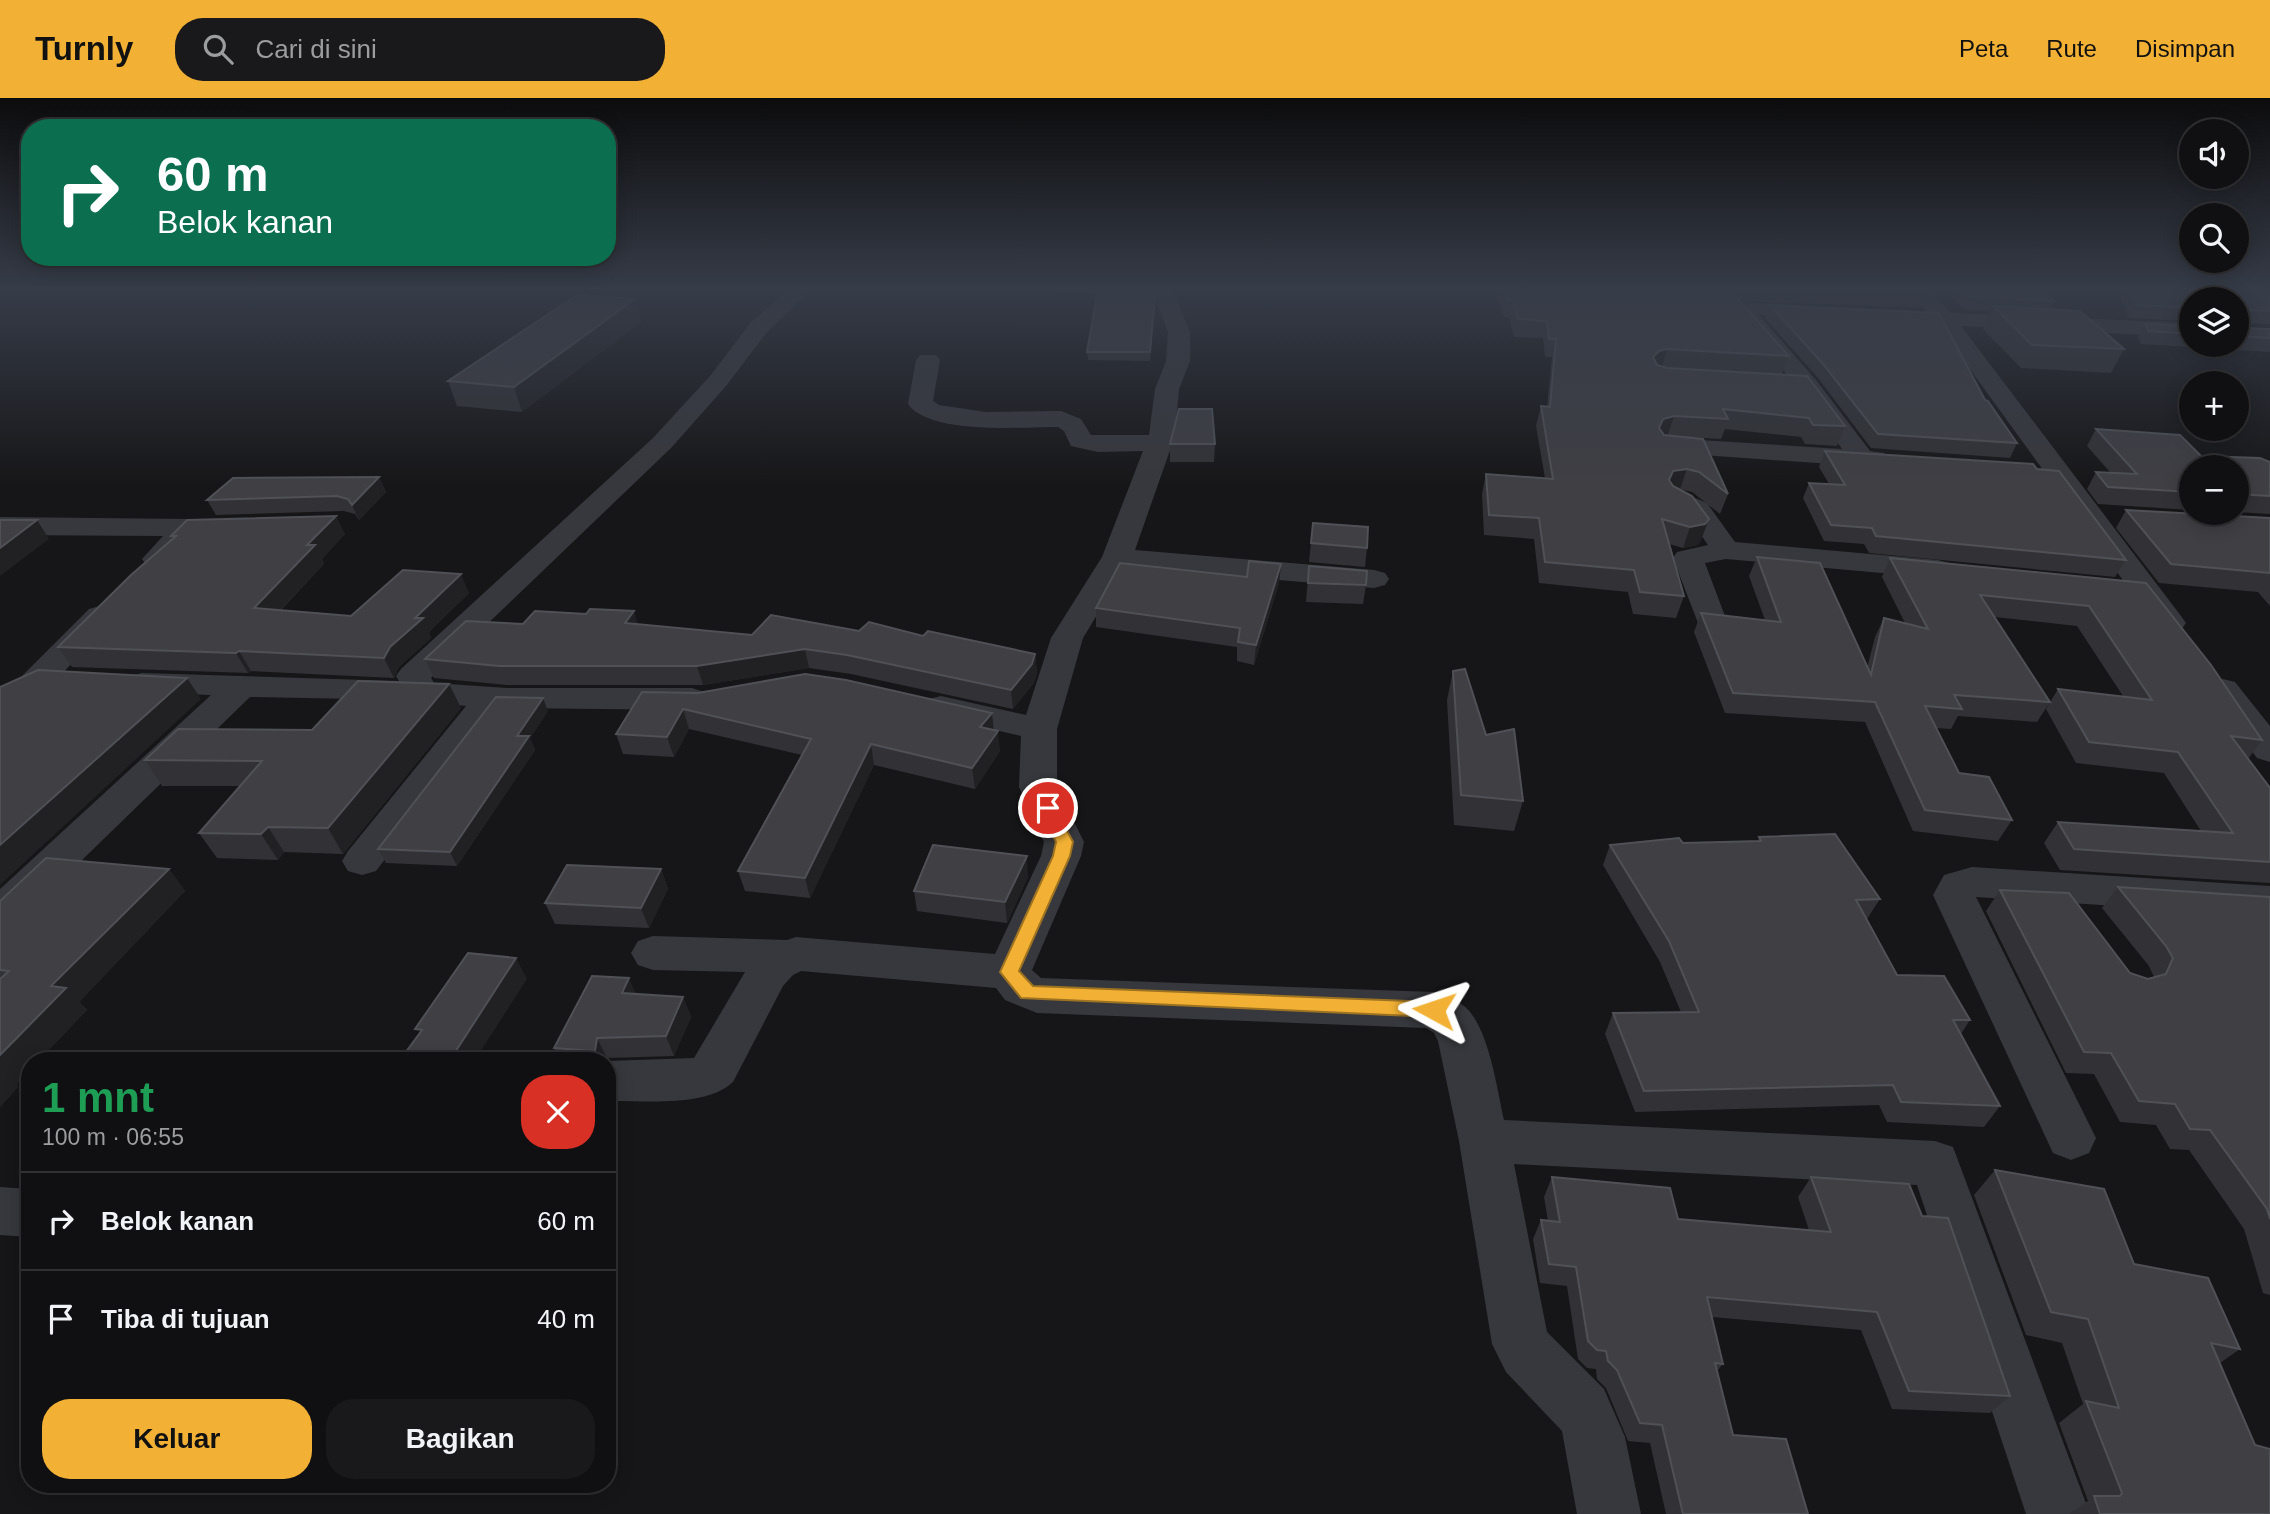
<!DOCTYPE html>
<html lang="id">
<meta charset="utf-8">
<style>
body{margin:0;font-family:Helvetica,sans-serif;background:#19191b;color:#f1f3f6;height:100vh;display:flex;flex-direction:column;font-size:26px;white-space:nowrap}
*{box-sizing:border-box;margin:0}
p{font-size:23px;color:#9c9d9f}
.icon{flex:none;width:38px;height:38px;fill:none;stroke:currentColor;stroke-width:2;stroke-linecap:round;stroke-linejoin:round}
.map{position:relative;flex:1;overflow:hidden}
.drawer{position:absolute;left:21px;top:954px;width:595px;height:441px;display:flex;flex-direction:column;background:#101012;border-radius:28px;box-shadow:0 4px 18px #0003,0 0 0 2px #303032}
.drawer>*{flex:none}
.banner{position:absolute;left:21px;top:21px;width:595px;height:147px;border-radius:28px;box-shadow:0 4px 18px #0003,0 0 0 2px #303032;background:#0b6e4f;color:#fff;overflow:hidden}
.tools{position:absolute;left:2179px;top:21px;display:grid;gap:14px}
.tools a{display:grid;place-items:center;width:70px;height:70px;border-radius:50%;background:#101012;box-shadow:0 4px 18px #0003,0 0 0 2px #303032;font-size:35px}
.pin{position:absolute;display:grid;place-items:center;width:60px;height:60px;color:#fff;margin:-30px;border:4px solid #fff;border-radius:50%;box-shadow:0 2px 7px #0007}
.me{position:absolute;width:77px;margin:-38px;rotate:275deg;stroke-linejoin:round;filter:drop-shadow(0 0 5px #0008)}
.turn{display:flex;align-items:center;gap:24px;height:147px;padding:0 21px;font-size:32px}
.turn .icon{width:91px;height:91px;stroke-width:2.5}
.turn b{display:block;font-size:49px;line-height:60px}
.round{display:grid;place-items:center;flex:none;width:74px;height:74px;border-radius:28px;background:#19191b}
.head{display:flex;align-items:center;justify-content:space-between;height:119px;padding:0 21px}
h1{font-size:42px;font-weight:800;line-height:52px;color:#1e9e55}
.cta{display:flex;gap:14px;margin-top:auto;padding:14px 21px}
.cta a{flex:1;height:80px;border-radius:28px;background:#f2b134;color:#111;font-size:28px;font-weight:800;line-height:80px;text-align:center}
.cta a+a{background:#19191b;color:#f1f3f6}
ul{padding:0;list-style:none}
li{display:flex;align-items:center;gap:21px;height:98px;padding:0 21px;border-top:2px solid #303032}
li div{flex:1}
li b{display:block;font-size:26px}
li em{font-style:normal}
header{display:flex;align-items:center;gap:42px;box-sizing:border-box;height:98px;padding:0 35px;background:#f2b134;color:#111}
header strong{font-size:33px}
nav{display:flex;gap:38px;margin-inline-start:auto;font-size:24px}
.search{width:490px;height:63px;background:#19191b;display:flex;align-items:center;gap:18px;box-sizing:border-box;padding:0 24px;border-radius:28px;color:#9c9d9f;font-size:26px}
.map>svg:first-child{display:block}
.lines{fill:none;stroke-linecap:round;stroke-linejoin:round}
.minor{fill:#37383d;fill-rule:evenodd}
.wall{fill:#323236}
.shaded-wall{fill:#212124}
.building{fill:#3f3f44;stroke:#4f5156;stroke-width:2}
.route{fill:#f2b134;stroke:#9d7322;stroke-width:2}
</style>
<header>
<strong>Turnly</strong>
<div class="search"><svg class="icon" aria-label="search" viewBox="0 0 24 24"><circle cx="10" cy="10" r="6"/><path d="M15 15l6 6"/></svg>Cari di sini</div>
<nav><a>Peta</a><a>Rute</a><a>Disimpan</a></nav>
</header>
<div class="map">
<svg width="2270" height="1416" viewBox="0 0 2270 1416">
<rect width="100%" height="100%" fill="#161618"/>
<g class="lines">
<path class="minor" d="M790,191H813L767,234L726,288L671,350L431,580L434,585L507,590H692L704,594L709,601L704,608L692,612L501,610L376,773L362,777L348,773L342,763L348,753L466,608L407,602L250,599L15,827L0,832V791L211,597L142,595L130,592L125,585L130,578L142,575L399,583L396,578L401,571L653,340L710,278L751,224Z
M1152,191H1172L1190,234V263L1179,291L1175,338L1135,452L1374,472L1385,475L1389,481L1385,487L1374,490L1126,469L1083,540L1057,631V689L1084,744L1081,758L1032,872L1041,880L1434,894C1445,897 1455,901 1464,908C1489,928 1497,992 1504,1022L1935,1043L1953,1049L2090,1416H2026L1917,1087L1514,1066L1547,1234L1604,1291L1625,1339L1641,1416H1577L1562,1333L1506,1274L1492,1246L1459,1043L1438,943L1434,935L1426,930L1037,915L1005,902L996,890L801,873L793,877L783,888L733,984C705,1010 644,1002 607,1003V963L694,960L745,874L653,872L638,867L631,855L638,843L653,838L787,842L796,839L995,856L1041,758L1044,744L1019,689L1021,638L929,617L923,609L929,601L941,598L1026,617L1051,540L1102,459L1143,353L1098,354L1071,348L1064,333L1058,329C1023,329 929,337 908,306L916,262L920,257H936L940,262L933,303L939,307L986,314L1061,313L1081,321L1091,337H1149L1155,291L1166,263L1168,234Z
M1909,191H1930L1951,215L2191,225V239L1961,228L2181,518L2186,525L2181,532L2170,535L2159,532L1938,227L1884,224L1881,219L1884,214H1927Z
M1741,204L1826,209L1829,214L1826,219L1818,220L1759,217L1816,282L1870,353L1884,355L1888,361L1884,367L1875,369L1659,354L1655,348L1659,342L1668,340L1842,351L1800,292L1730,210L1733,205Z
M1679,393L1707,405L1735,444L1938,462L1949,465L1953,471L1949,477L1938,480L1726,461L1705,465L1725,518L1720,525L1709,528L1698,525L1673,460L1677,454L1708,447L1687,417L1669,407L1665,401L1669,395Z
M0,419L188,421L198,424L202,430C190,449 170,473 146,467L142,461L163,438L0,437Z
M100,508L111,511L116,518L111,525L47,591L35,594L23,591L18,584L23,577L89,511Z
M2223,581L2235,584L2270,628V664L2257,660L2206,591L2211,584Z
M1972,769L2270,788V818L1976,799L2096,1040L2089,1055L2071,1062L2053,1055L1933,797L1944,777Z
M0,1089L30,1091V1139L0,1137Z"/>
</g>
<path class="wall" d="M1057,191H1152L1155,206L1150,263L1088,262L1087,254L1097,196L1058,195Z
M1494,191H1926L1928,193L1920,210L1740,203L1789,258L1782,276L1845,328L1837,348L1805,346L1801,339L1725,331L1721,341L1671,338L1728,396L1720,416L1692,394L1679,391L1709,421L1701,442L1698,447L1683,450L1669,446L1684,498L1676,520L1633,516L1628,494L1539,485L1534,441L1484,437L1482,396L1486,376L1545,380L1536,328L1541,308L1547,309L1552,259H1545L1543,240L1514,239L1509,219H1504Z
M1944,191H2040L2054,203L2050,211L2124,251L2111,275L2021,270L1983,231L1991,213L1965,212Z
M2117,191H2270V226L2242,225V230L2270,231V254L2141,246L2138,239L2145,226L2191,228V247H2236V201H2191V223L2129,220Z
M635,201L641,224L522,314L457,308L448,283Z
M1770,207L1985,302L2017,345L2010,360L1871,350L1818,280L1765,220Z
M2096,331L2201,358L2270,364V416L2236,414V369H2191V412L2098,406L2087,391L2096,374H2110L2087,348Z
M1170,346H1215L1214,364H1170Z
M1825,353L2037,371L2126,462L2115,479L1869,455L1864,446L1824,443L1803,400L1809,385L1829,386L1819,369Z
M379,379L386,394L359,422L355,416L344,413L216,417L207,402Z
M2126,412L2270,420V508L2258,494L2159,485L2116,430Z
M1313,425L1367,450L1365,469L1309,464Z
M345,436L322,461L324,466L281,512L351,518L469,495L429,534L431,540L399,569L394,580L251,573L248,575L72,569L58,549L172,441L171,438Z
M1757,459L1867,570L1875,539L1884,520L1905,525L1882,479L1890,460L2146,485L2262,642L2248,661L2270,690V785L2060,772L2044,745L2058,724L2201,733L2164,675L2076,665L2046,611L2058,591L2123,598L2077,528L1995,519L2050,604L2037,624L1958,618L1951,631L1936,630L1959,675L2012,722L1998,743L1913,733L1865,624L1725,615L1694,534L1701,515L1765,522L1749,478Z
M1281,466L1279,485L1254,567L1237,563V549L1096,529V510L1247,479Z
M1309,468L1366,487L1363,506L1306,504Z
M523,526H638L752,537L859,533L923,538L1035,556L1037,576L1033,586L1013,611L851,576L809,570L703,587H507L434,580L425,561Z
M1453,573L1486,637L1523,703L1514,733L1454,727L1447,602Z
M449,586L461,610L343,756L284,754L278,762L217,760L199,735L240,688H162L145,662L312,632Z
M698,595L994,632L1000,653L975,691L874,667L810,800L745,793L738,773L802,657L689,631L674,659L623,656L616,636Z
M548,613L530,640L535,652L457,768L386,765L378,751Z
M1759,739L1880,801L1867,821L1897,877L1970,922L1961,936L2000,1008L1984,1029L1887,1024L1879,1007L1635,1014L1605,936L1613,915L1681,914L1660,864L1603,767L1610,747L1758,743Z
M169,771L185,793L79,904L87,912L39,962H30V972L16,987L18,989L0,1009V803Z
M661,771L668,791L649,830L555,826L545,805Z
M1028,779L1007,825L917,813L914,793Z
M2118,789L2270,799V1197L2263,1195L2244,1131L2189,1052L2170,1051L2156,1027L2120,1024L2094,976L2066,975L1986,813L2000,792L2130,875L2148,881L2154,879L2149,868L2102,810Z
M636,896L683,899L691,919L674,958L607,960L606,962H560L554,950Z
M1995,1072L2134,1166L2240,1251L2220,1265L2255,1347L2270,1416H2069L2088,1403L2059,1325L2083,1306L2062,1245L2026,1237L1974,1097Z
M1552,1079L1678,1121L1809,1132L1798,1099L1811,1079L1922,1118L2010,1298L1990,1315L1892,1311L1861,1232L1712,1219L1723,1266L1717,1273L1733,1337L1808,1416H1666L1650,1345L1628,1343L1606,1290L1597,1281L1596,1271L1587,1270L1578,1261L1567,1188L1540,1185L1533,1141L1541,1122L1548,1123L1544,1099Z"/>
<path class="shaded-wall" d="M635,201L641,224L522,314L514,289Z
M1667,251L1662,269L1653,271V259L1659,253Z
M1674,318L1668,337L1657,341L1659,330L1663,321Z
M1687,371L1680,391L1667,394L1669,382L1673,373Z
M379,379L386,394L359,422L352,407Z
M336,418L345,436L322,461L324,466L264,529L254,510L307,447Z
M1709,421L1701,442L1698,447L1683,450L1690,429Z
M37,422L49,441L0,478V450Z
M1281,466L1279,485L1254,567L1256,547Z
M461,476L469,495L429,534L431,540L399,569L394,580L384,560L390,549L415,520Z
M634,513L640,533L625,525Z
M805,551L809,570L703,587L697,568Z
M239,553L251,573L248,575L236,555Z
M1035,556L1037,576L1033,586L1013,611L1011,592Z
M187,580L201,601L0,787V747Z
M449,586L461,610L343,756L328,730Z
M543,600L548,613L530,640L535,652L457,768L450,754L517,638Z
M683,611L689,631L674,659L667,639Z
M992,615L994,634L980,629Z
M998,633L1000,653L975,691L972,670Z
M871,646L874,667L810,800L805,780Z
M268,729L284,754L278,762L261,736Z
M1027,758L1028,779L1007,825L1005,804Z
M169,771L185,793L79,904L87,912L39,962H30V972L16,987L18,989L0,1009V957L51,888Z
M661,771L668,791L649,830L641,810Z
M516,860L527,881L475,962H450Z
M629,880L638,901L622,895Z
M683,899L691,919L674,958L666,938Z
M597,940L607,960L606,962H599L595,953Z"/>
<path class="building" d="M1098,191H1152L1155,199L1150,254H1087Z
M1504,191H1733L1736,199L1789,258L1667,251L1659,253L1653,259L1657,267L1667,270L1807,278L1845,328L1813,327L1809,320L1723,311L1728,321L1674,318L1663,321L1659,330L1664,337L1703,341L1728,396L1699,374L1687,371L1673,373L1669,382L1673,388L1692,398L1709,421L1705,426L1690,429L1662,421L1684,498L1640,494L1634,472L1545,464L1539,420L1489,417L1486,376L1553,381L1541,308L1550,309L1556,241H1549L1547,223L1518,221L1513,202H1507Z
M1884,191H1926L1928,193Z
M1962,191H2040L2054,203L1970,199Z
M2129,191H2270V213L2242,212V230L2270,231V240L2236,238V201H2191V210L2136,207Z
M577,197L635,201L514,289L448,283Z
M1770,207L1939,215L1985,302L1988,303L2017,345L1878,336L1823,266Z
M1993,208L2080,213L2124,251L2032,247Z
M2145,226L2191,228V236L2149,233Z
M1179,311H1212L1215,346H1170Z
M2096,331L2180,337L2201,358L2260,360L2270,364V398L2236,396V369H2191V394L2108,389L2096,374L2137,376Z
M1825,353L2033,366L2037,371L2059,373L2126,462L1876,438L1872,430L1831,427L1809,385L1845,387Z
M379,379L352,407L348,401L337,398L207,402L233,380Z
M2126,412L2270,420V475L2171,466Z
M336,418L307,447H315L254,510L351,518L403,472L461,476L415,520H423L390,549L384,560L239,553L236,555L58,549L131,477L176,438H171L187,422Z
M0,422H37L0,450Z
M1313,425L1368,429L1367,450L1311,445Z
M1757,459L1820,465L1871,577L1884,520L1928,531L1890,460L2146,485L2211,567L2262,642L2231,638L2270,690V764L2074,751L2058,724L2233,735L2178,654L2089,644L2058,591L2152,602L2089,508L1980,497L2050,604L1954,597L1962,611L1925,608L1959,675L1989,679L2012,722L1925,712L1875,604L1733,595L1701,515L1781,524Z
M1249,463L1281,466L1256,547L1238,544L1240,530L1096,510L1120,465L1247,479Z
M1309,468L1367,473L1366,487L1308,485Z
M590,511L634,513L625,525L752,537L771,517L859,533L869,524L923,538L928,533L1035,556L1032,566L1011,592L847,557L805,551L697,568H499L425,561L466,523L523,526L535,513L586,516Z
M1465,571L1486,637L1514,631L1523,703L1461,697L1453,573Z
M38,572L187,580L0,747V589Z
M805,576L846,582L992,615L980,629L998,633L972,670L871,646L805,780L738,773L811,641L683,611L667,639L616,636L642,594L698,595Z
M358,583L449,586L328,730L268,729L261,736L199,735L262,663L145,662L178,631L312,632Z
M496,599L543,600L517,638H529L450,754L378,751Z
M1835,736L1880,801L1856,802L1897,877L1944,878L1970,922H1953L2000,1008L1901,1004L1893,987L1644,993L1613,915L1699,914L1669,843L1610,747L1679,740L1683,745L1761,743L1759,739Z
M933,747L1027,758L1005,804L914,793Z
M46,760L169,771L51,888L66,890L0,957V881L9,873L0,872V803Z
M567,767L661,771L641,810L545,805Z
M2118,789L2270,799V1121L2267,1111L2210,1032L2190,1031L2175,1006L2139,1003L2111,955L2084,954L2000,792L2069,795L2130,875L2148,881L2166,876L2173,860L2166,848Z
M468,855L516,860L450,962H400L422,932L415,931Z
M592,878L629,880L622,895L683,899L666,938L597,940L595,953L554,950Z
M1995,1072L2104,1091L2134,1166L2208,1180L2240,1251L2211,1245L2255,1347L2270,1351V1416H2100L2094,1398H2120L2122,1395L2086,1303L2119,1310L2088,1221L2051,1214Z
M1552,1079L1670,1090L1678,1121L1831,1134L1811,1079L1909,1086L1922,1118L1948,1120L2010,1298L1909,1293L1877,1214L1707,1199L1723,1266L1715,1265L1733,1337L1786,1341L1808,1416H1683L1662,1327L1640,1325L1617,1272L1608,1263L1606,1253L1597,1252L1588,1243L1576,1169L1549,1166L1541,1122L1560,1124Z"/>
<linearGradient id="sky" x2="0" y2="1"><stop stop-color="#0c0c0d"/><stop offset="0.49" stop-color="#363c48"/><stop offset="1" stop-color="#363c48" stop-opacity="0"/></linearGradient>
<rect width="2270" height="389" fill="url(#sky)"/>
<path class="route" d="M1048,705L1053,706L1073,744L1070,758L1019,873L1033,888L1434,904L1441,906L1444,912L1441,917L1434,919L1021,900L1000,874L1053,758L1056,744L1040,710Z"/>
</svg>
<div class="tools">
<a><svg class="icon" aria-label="sound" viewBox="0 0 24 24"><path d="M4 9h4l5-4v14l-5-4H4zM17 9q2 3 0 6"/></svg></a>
<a><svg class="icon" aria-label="search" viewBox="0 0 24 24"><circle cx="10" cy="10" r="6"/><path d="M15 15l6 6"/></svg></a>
<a><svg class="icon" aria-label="layers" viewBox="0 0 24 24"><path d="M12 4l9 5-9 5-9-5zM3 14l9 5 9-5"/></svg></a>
<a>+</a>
<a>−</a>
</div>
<div class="pin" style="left:1048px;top:710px;background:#d93025"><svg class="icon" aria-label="arrive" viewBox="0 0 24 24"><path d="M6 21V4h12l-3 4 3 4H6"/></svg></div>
<svg class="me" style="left:1434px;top:912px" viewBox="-20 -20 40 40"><path d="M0-17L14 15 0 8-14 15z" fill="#f2b134" stroke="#fff" stroke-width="4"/></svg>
<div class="banner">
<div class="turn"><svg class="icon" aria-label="right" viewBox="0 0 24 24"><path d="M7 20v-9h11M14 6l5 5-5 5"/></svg><div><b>60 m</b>Belok kanan</div></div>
</div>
<section class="drawer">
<div class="head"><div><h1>1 mnt</h1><p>100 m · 06:55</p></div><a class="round" style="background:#d93025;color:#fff"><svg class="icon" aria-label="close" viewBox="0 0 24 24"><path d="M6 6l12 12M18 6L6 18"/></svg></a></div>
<ul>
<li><svg class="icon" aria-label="right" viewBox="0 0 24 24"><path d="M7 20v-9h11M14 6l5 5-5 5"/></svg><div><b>Belok kanan</b></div><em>60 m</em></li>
<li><svg class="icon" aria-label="arrive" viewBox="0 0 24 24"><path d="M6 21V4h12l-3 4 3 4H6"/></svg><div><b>Tiba di tujuan</b></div><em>40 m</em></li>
</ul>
<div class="cta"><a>Keluar</a><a>Bagikan</a></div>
</section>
</div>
